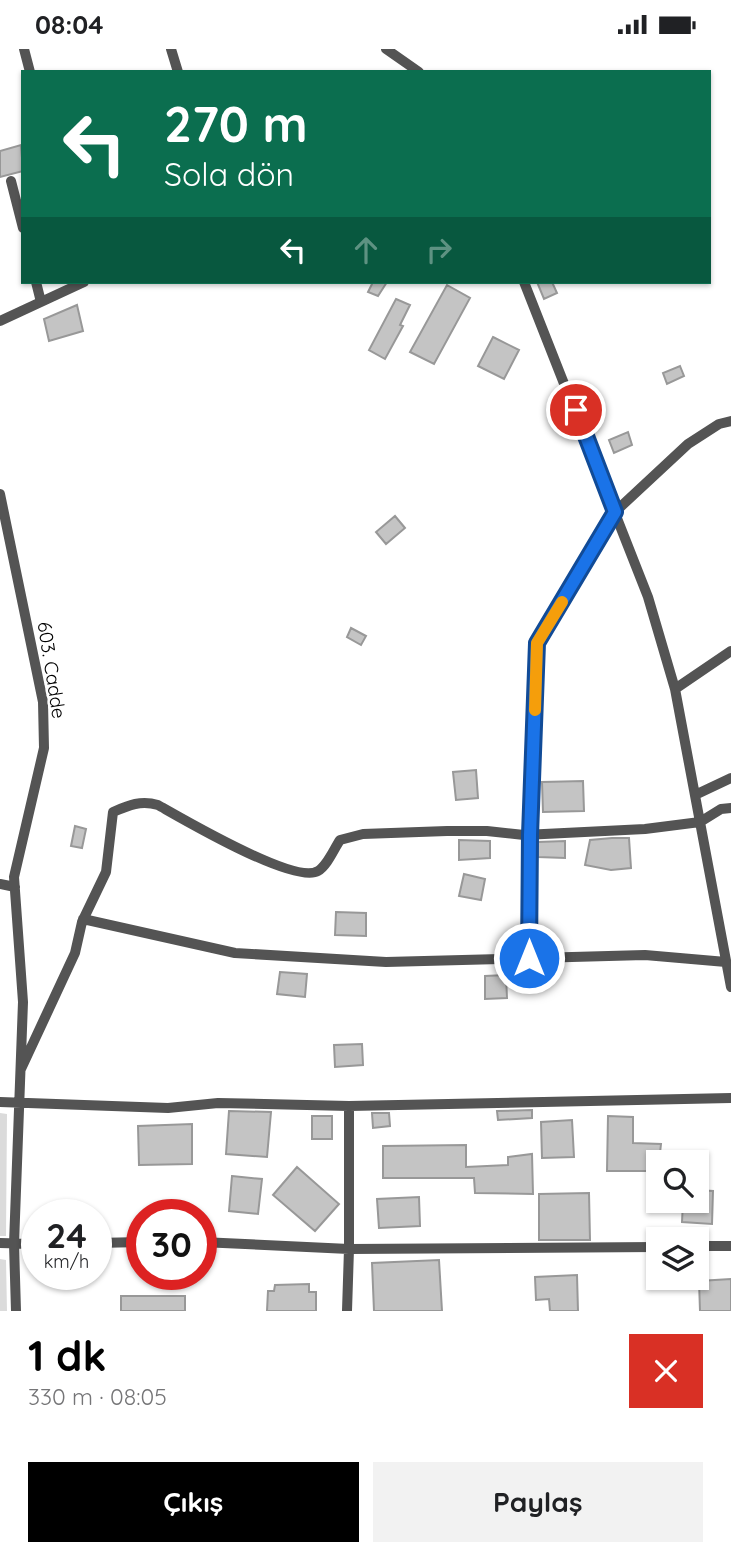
<!DOCTYPE html>
<html lang="tr">
<meta charset="utf-8">
<style>
body{margin:0;font-family:Quicksand,sans-serif;background:#f2f2f2;color:#202124;height:100vh;display:flex;flex-direction:column;font-size:26px;white-space:nowrap}
*{box-sizing:border-box;margin:0}
p{font-size:23px;color:#757577}
.icon{flex:none;width:38px;height:38px;fill:none;stroke:currentColor;stroke-width:2;stroke-linecap:round;stroke-linejoin:round}
.map{position:relative;height:1262px;overflow:hidden}
.details{display:flex;flex-direction:column;background:#fff;flex:1}
.details>*{flex:none}
.guide{position:absolute;left:21px;top:21px;width:690px;height:214px;border-radius:0px;box-shadow:0 2px 5px #0004;background:#0b6e4f;color:#fff;overflow:hidden}
.tools{position:absolute;left:646px;top:1101px;display:grid;gap:14px}
.tools a{display:grid;place-items:center;width:63px;height:63px;border-radius:0px;background:#fff;box-shadow:0 2px 5px #0004;font-size:35px}
.speed{position:absolute;left:21px;top:1150px;display:flex;gap:14px;font-size:35px;font-weight:700;text-align:center}
.speed>*{display:grid;place-content:center;width:91px;height:91px;border-radius:50%;background:#fff;box-shadow:0 2px 5px #0004;line-height:1}
.speed small{font-size:18px;font-weight:400}
.speed .limit{border:10px solid #d22;background:#fff;color:#111}
.pin{position:absolute;display:grid;place-items:center;width:60px;height:60px;color:#fff;margin:-30px;border:4px solid #fff;border-radius:50%;box-shadow:0 2px 7px #0007}
.me{position:absolute;width:77px;margin:-38px;rotate:0deg;stroke-linejoin:round;filter:drop-shadow(0 0 5px #0008)}
.turn{display:flex;align-items:center;gap:24px;height:147px;padding:0 28px;font-size:32px}
.turn .icon{width:91px;height:91px;stroke-width:2.5}
.turn b{display:block;font-size:49px;line-height:60px}
.lanes{display:flex;align-items:center;height:66px;padding:0 28px;background:#0003;justify-content:center;gap:35px;direction:ltr}
.lanes .off{opacity:.35}
.round{display:grid;place-items:center;flex:none;width:74px;height:74px;border-radius:0px;background:#f2f2f2}
.summary{display:flex;align-items:center;justify-content:space-between;height:119px;padding:0 28px}
h1{font-size:42px;font-weight:700;line-height:52px;color:#000}
.cta{display:flex;gap:14px;margin-top:auto;padding:14px 28px}
.cta a{flex:1;height:80px;border-radius:0px;background:#000;color:#fff;font-size:28px;font-weight:700;line-height:80px;text-align:center}
.cta a+a{background:#f2f2f2;color:#202124}
.status{display:flex;justify-content:space-between;align-items:center;height:49px;padding:0 35px;background:#fff;direction:ltr}
.status svg{height:19px;fill:currentColor}
.map>svg:first-child{display:block}
.green{fill:#dbdbdb}
.building{fill:#c4c4c4;stroke:#989898;stroke-width:2}
.lines{fill:none;stroke-linecap:round;stroke-linejoin:round}
.minor{stroke:#545454;stroke-width:10}
.route-casing{stroke:#114b97;stroke-width:18}
.route{stroke:#1a73e8;stroke-width:12}
.slow{stroke:#f59e0b;stroke-width:12}
.labels{text-anchor:middle;dominant-baseline:central;stroke-width:5;stroke-linejoin:round;paint-order:stroke}
.street-label{font-size:19px;fill:#000;stroke:#fff}
</style>
<div class="status"><b>08:04</b><svg viewBox="0 0 49 12"><path d="M0 12V9h3v3zM5 12V6h3v6zM10 12V3h3v9zM15 12V0h3v12zM26 1h20v11H26zM47 4h2v5h-2z"/></svg></div>
<div class="map">
<svg width="731" height="1262" viewBox="0 0 731 1262">
<rect width="100%" height="100%" fill="#fff"/>
<path class="green" d="M0,1064L7,1065L6,1187H0Z
M0,1210L6,1211L7,1262H0Z"/>
<path class="building" d="M21,96L23,122L0,128V102Z
M373,233H387L378,247L368,243Z
M537,233H552L557,244L544,250Z
M447,236L470,249L434,315L410,303Z
M396,250L410,256L400,276L403,277L385,310L369,301Z
M77,256L83,282L49,292L44,270Z
M493,288L519,301L504,330L478,317Z
M680,317L684,327L667,335L663,324Z
M628,383L632,396L614,404L609,391Z
M395,467L405,479L386,495L376,483Z
M351,579L366,587L361,596L347,588Z
M476,721L478,749L456,751L453,723Z
M583,732L584,762L543,763L542,733Z
M75,777L86,780L82,799L71,797Z
M612,789H629L631,819L611,821L585,816L590,791Z
M459,791L490,792V809L459,811Z
M565,792V809L538,808V793Z
M464,825L485,830L481,851L459,847Z
M336,863L366,864V887L335,886Z
M280,923L307,925L305,948L277,945Z
M506,926L507,949L485,950V927Z
M362,995L363,1016L335,1018L334,996Z
M532,1061V1069L498,1071L497,1062Z
M229,1062L271,1063L267,1108L226,1105Z
M372,1064H389L390,1077L373,1079Z
M312,1067H332V1090H312Z
M608,1067L633,1068V1094L661,1095L658,1122H607Z
M572,1071L574,1108L542,1109L541,1073Z
M192,1075V1115L139,1116L138,1077Z
M466,1096V1118L508,1116V1108L532,1105L533,1145L475,1144L474,1129H383V1097Z
M297,1118L339,1155L315,1182L273,1146Z
M232,1127L262,1130L258,1165L229,1162Z
M696,1141L713,1142L712,1175L682,1173L683,1152H696Z
M589,1144L590,1191H539V1145Z
M419,1148L420,1177L379,1179L377,1150Z
M439,1211L442,1262H374L372,1214Z
M577,1226L578,1262H550L549,1250L536,1251L535,1228Z
M731,1230V1262H700L699,1232Z
M309,1235V1243H316V1262H267L268,1242H274L275,1236Z
M121,1247H185V1262H121Z"/>
<g class="lines">
<path class="minor" d="M24,0L30,23
M171,0L178,23
M386,0L419,23
M11,132L23,179
M36,233L41,253
M524,233L648,548L675,640L731,938
M0,272L84,233
M0,445L43,653L44,699L14,828L23,953L14,1195L16,1262
M675,640L731,602
M695,746L731,729
M0,835L15,838
M83,870L235,904L386,913L645,906L726,913
M529,909L530,786L537,595L615,463L688,395L719,375L731,372
M21,1020L75,904L82,873L106,823L113,763C129,756 141,751 158,756C183,770 295,836 318,822C327,817 334,800 340,791L363,785L447,782H487L524,786L645,780L700,773L721,760L731,759
M0,1053L168,1059L218,1054L349,1057L731,1049
M201,1193L349,1200L658,1198
M0,1194L37,1195
M96,1194L142,1193
M696,1197H731
M347,1262L349,1200V1057"/>
</g>
<g class="lines">
<defs>
<path id="route" d="M529,909L530,786L537,594L615,463L576,361"/>
</defs>
<use href="#route" class="route-casing"/>
<use href="#route" class="route"/>
<path class="slow" d="M535,661L537,594L562,553"/>
</g>
<g class="labels">
<g class="street-label">
<text transform="translate(52 621) rotate(81)">603. Cadde</text>
</g>
</g>
</svg>
<div class="tools">
<a><svg class="icon" aria-label="search" viewBox="0 0 24 24"><circle cx="10" cy="10" r="6"/><path d="M15 15l6 6"/></svg></a>
<a><svg class="icon" aria-label="layers" viewBox="0 0 24 24"><path d="M12 4l9 5-9 5-9-5zM3 14l9 5 9-5"/></svg></a>
</div>
<div class="speed"><div>24<small>km/h</small></div><div class="limit">30</div></div>
<div class="pin" style="left:576px;top:361px;background:#d93025"><svg class="icon" aria-label="arrive" viewBox="0 0 24 24"><path d="M6 21V4h12l-3 4 3 4H6"/></svg></div>
<svg class="me" style="left:529px;top:909px" viewBox="-20 -20 40 40"><circle r="17" fill="#1a73e8" stroke="#fff" stroke-width="3"/><path d="M0-11L8 9 0 5-8 9z" fill="#fff"/></svg>
<div class="guide">
<div class="turn"><svg class="icon" aria-label="left" viewBox="0 0 24 24"><path d="M17 20v-9H6M10 6l-5 5 5 5"/></svg><div><b>270 m</b>Sola dön</div></div>
<div class="lanes"><svg class="icon" aria-label="left" viewBox="0 0 24 24"><path d="M17 20v-9H6M10 6l-5 5 5 5"/></svg><svg class="icon off" aria-label="ahead" viewBox="0 0 24 24"><path d="M12 20V5M6 11l6-6 6 6"/></svg><svg class="icon off" aria-label="right" viewBox="0 0 24 24"><path d="M7 20v-9h11M14 6l5 5-5 5"/></svg></div>
</div>
</div>
<section class="details">
<div class="summary"><div><h1>1 dk</h1><p>330 m · 08:05</p></div><a class="round" style="background:#d93025;color:#fff"><svg class="icon" aria-label="close" viewBox="0 0 24 24"><path d="M6 6l12 12M18 6L6 18"/></svg></a></div>
<div class="cta"><a>Çıkış</a><a>Paylaş</a></div>
</section>
